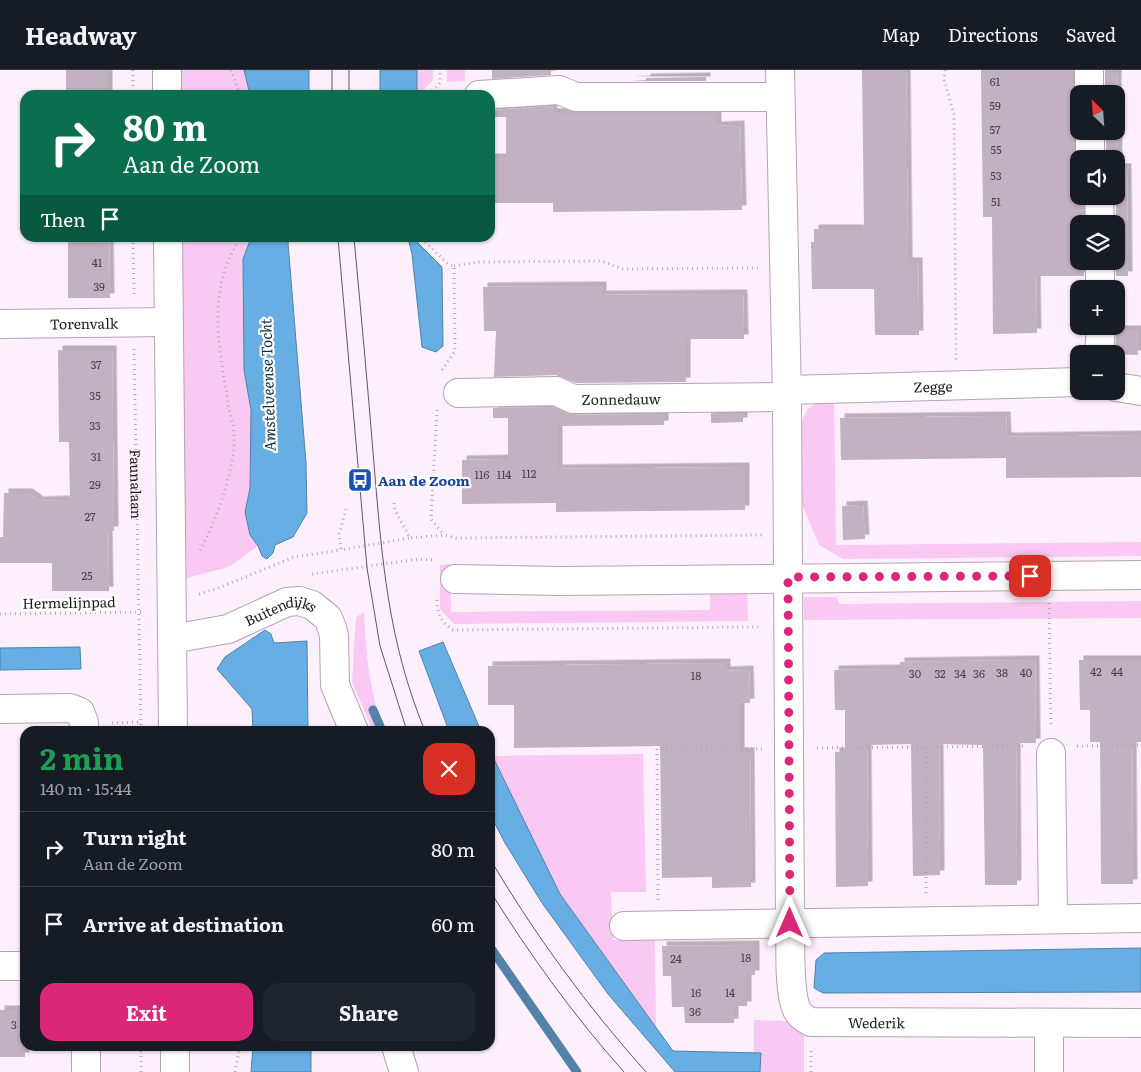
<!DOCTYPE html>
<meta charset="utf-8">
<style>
body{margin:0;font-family:Literata,serif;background:#20242c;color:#f1f3f6;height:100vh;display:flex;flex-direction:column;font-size:19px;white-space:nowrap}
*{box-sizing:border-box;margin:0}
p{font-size:16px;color:#9ea1a6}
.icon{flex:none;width:28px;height:28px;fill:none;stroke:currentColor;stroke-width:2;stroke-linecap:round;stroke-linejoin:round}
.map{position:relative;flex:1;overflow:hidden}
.side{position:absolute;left:20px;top:656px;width:475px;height:325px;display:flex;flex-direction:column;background:#171b24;border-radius:15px;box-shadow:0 1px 4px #0004}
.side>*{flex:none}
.hud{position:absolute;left:20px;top:20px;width:475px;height:152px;border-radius:15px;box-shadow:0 1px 4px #0004;background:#0b6e4f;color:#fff;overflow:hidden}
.needle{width:32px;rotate:335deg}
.tools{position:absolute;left:1070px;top:15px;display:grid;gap:10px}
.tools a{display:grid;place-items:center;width:55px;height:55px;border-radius:10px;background:#171b24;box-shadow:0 1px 4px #0004;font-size:25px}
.pin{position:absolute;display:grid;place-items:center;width:42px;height:42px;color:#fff;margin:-21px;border-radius:10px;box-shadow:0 2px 8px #0006}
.me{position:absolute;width:55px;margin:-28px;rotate:0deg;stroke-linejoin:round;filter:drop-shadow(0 0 4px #0008)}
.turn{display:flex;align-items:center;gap:18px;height:105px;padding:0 20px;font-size:22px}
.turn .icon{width:65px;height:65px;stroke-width:2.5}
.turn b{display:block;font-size:35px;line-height:42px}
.then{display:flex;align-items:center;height:48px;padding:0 20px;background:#0003;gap:10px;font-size:19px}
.round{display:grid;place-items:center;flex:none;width:52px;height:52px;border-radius:15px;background:#20242c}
.headline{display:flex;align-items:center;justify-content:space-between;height:85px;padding:0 20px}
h1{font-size:30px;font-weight:700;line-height:38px;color:#1e9e55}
.action{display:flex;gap:10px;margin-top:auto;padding:10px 20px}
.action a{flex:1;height:58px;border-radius:15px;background:#db2777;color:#fff;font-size:20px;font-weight:700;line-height:58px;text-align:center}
.action a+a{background:#20242c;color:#f1f3f6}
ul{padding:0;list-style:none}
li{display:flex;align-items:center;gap:15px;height:75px;padding:0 20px;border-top:1px solid #363941}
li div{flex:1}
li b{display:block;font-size:19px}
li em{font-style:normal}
header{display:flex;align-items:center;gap:30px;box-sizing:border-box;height:70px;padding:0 25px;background:#171b24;border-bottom:1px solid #363941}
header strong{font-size:24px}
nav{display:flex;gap:28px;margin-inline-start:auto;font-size:18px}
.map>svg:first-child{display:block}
.green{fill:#f9c9f4}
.water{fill:#66aee3;stroke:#5282a9}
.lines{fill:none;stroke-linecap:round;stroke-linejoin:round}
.stream{stroke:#5282a9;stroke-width:9}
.building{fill:#c2b1c0;filter:url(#shadow)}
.minor-casing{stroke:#b4a4b2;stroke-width:30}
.path{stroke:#b5aab4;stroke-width:3;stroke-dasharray:1 4;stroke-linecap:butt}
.minor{stroke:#fff;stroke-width:28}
.tram{stroke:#605860;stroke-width:1}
.route{stroke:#db2777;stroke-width:9;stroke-dasharray:0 16.2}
.labels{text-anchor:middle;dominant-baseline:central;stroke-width:4.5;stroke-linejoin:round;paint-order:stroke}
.number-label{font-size:11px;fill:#4a414a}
.street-label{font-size:14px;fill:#221c22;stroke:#fff}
.transit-label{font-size:14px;font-weight:bold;fill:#164399;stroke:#fff;text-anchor:start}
.water-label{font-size:15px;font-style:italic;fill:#103046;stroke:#fff}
</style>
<header>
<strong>Headway</strong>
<nav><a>Map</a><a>Directions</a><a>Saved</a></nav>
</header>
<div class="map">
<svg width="1141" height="1002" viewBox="0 0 1141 1002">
<defs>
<filter id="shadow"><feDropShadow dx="4.5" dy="-4.5" stdDeviation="0" flood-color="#0004"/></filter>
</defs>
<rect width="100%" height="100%" fill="#fdeffc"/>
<path class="green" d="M166,0H244L250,25H166Z
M417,0H433V10L419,25H417Z
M447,0H465V11L447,12Z
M167,168H251L243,189L244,300L251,340L250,418L245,442L250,465L258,476L229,497L172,512Z
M829,327H834L836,475L1141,472V486L843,489L819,475L800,429L797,361L808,338Z
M450,494L451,542L710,540V520L747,519L748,551L454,554L440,539V495Z
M804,527H836L840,534L1141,531V548L804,550Z
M364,542C366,583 369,623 385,661H373L352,612L356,547Z
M643,684L646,822H611L613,870L655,869L656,958L560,824L492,686Z
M754,950L786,951L804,960V1002H760L761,983H754Z"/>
<path class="water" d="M244,0H309V25H250Z
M380,0H417V25H380Z
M251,168H292L288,173L306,393L307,443L293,467L275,475L273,483L267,489L262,486L258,476L250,465L245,442L250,418L251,340L244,300L243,189Z
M408,168H418V173L442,197L443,276L436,282L422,277L412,184Z
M265,560L271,564L274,573L307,571L308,661H253L252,639L217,599L225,587Z
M443,572L481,661H449L419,581Z
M80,577L81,599L0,600V578Z
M490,681L560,824L673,981L761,983L760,1002H675L608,924L542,833L505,773L490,744Z
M1141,878V922L823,923L814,918L816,890L824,883Z
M253,976H311V1002H251Z"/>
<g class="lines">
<path class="stream" d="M373,640L382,661
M490,877L577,1002"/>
</g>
<path class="building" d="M66,0H108V25H66Z
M492,0H551V5L492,9Z
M862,0H906L908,192H918L919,265H875L874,219H812L811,172H814V159H864Z
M981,0H1073V24L1079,35V51L1074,61V89L1079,99V126H1083L1084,154H1079V191H1084V206H1036L1037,263L993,264L992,147H983Z
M1105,0H1114V3H1117L1118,98H1127L1128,206H1116V89H1106V61H1116V24H1105Z
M706,7V11H631L646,10V8Z
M552,36L553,43H717V56L740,55L742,140L553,142V133H490V88H506V47H492V40Z
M68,168H109L110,228H68Z
M602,216V225L743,224L744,269H686V312L576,313L556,305L494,307L496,261H484L483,217Z
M1116,260H1137L1138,285L1115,284Z
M58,280H112L114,461H108L109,521H52V493H0V467H3L4,423H28L39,431L70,430L69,372H59Z
M553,337L573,345L664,344V355L558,356V399L745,397V440L556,442V433L462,434V390L508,389V348H493V338Z
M711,343H743V352L711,353Z
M1006,346L1007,367L1141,365V407L1006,408V388L841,390L840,348Z
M863,435L865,469L843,470L842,436Z
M1035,590L1036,673H1016L1017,815H985L983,675L939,674L940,805L913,806L911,674L867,675L868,816L836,817L835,682H845V640H835L834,600L900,599V592Z
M1079,590H1141V672H1132L1133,814H1101L1100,672H1090V640H1080Z
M726,593V601L749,600L750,633H740V682H750L751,817L712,818V807L662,808L660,676L514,678V635H488V596Z
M755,875V905H747V936H734V953H685L684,937H672L671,906H663L662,876Z
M0,940H25V987H0Z"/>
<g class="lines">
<defs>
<g id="minor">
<path d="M167,0V25"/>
<path id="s2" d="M780,0L787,327L790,853C791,874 788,922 797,940C800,946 805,949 811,952L1141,953"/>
<path d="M1089,0V24"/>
<path d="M479,25L559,20L576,27H780"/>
<path d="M1090,61V89"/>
<path d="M1099,126L1100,154"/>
<path d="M168,168L173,661"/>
<path d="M1100,191V219"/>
<path id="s3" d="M0,254L169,252"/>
<path d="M1099,284L1101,256"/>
<path d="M1116,317L1141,321"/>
<path id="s4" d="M787,320L1079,312"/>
<path id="s5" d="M458,323L556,321L573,329L787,327"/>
<path d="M455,509L559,511L1141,505"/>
<path id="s6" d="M172,569L228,559L287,532L299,531L312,535L328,548L332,558L334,566L335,615L354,661"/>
<path d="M0,639L70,638L80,642L84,652V661"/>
<path d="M1051,683L1053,849"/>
<path d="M624,856L1141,848"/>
<path d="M0,896H25"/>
<path d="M1049,953V1002"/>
<path d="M86,976V1002"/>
<path d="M175,976V1002"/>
<path d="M396,976L404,1002"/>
</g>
</defs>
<use href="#minor" class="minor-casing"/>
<g class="path">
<path d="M133,0V25"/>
<path d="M231,0L240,25"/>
<path d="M945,0L944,9L954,45L956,290"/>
<path d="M429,25L440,13V0"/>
<path d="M133,168L134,226"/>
<path d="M423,168V170L448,194L454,196L455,281L442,300"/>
<path d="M454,196L477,192L602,191L622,199L758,198"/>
<path id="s1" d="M134,279L141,661"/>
<path d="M437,340L431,449L444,465"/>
<path d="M394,433L395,440L410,468L444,465L456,468L762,465"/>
<path d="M346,439L339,464L341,480L410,468"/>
<path d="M200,480C215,454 237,394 234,364C234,355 230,347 229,338C222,293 211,247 224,202C227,190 235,179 240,168"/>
<path d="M312,504L419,489L435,490"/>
<path d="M199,524L216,519L294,487L341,480"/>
<path d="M437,530C437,544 441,552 453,560L760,557"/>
<path d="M1049,533L1051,657"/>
<path d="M0,544L144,542"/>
<path d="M112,653L141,652"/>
<path d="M1077,676L1141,675"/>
<path d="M926,677V824"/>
<path d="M817,678L1025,676"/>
<path d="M658,830L657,679H763"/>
<path d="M141,976V1002"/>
<path d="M235,1002L240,976"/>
<path d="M811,1002V978"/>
</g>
<use href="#minor" class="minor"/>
<path class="tram" d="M332,0V25
M349,25V0
M338,168L367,498L380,576L407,661
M354,168C361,243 368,319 374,394C382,489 388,572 425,661
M490,789C535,865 587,936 646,1002
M490,821C530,885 574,946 624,1002"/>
</g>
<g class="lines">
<path class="route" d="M790,853L788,507L1030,506"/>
</g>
<defs>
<symbol id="bus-square" viewBox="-11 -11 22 22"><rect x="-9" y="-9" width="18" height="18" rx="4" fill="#1a4fb4" stroke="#fff"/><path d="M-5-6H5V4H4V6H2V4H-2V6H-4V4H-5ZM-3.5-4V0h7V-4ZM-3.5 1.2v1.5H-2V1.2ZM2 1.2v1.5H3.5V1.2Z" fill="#fff"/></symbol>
</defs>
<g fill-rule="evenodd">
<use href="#bus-square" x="346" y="396" width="28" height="28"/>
</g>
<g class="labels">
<g class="number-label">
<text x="995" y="11">61</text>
<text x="995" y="35">59</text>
<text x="995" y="59">57</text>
<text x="996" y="79">55</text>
<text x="996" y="105">53</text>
<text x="996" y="131">51</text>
<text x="97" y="192">41</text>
<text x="99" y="216">39</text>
<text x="96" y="294">37</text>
<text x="95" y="325">35</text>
<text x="95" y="355">33</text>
<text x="96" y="386">31</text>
<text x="529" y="403">112</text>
<text x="482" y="404">116</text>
<text x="504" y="404">114</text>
<text x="95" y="414">29</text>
<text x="90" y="446">27</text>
<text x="87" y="505">25</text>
<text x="1096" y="601">42</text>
<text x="1117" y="601">44</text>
<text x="1002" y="602">38</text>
<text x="1026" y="602">40</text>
<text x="915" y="603">30</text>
<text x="940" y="603">32</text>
<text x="960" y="603">34</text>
<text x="979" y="603">36</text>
<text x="696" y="605">18</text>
<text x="746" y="887">18</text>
<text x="676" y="888">24</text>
<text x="696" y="922">16</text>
<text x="730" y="922">14</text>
<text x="695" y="941">36</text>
<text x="14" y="954">3</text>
</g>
<g class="street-label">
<text stroke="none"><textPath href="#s3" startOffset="84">Torenvalk</textPath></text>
<text stroke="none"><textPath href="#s4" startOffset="146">Zegge</textPath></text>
<text stroke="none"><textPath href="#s5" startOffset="165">Zonnedauw</textPath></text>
<text stroke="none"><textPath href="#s1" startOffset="135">Faunalaan</textPath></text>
<text transform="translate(69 532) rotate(-1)">Hermelijnpad</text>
<text stroke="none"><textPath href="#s6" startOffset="114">Buitendijks</textPath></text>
<text stroke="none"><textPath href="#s2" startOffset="1025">Wederik</textPath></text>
</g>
<g class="transit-label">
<text x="378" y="410">Aan de Zoom</text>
</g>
<g class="water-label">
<text transform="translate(267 315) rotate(-92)">Amstelveense Tocht</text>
</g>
</g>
</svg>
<div class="tools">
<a><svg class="needle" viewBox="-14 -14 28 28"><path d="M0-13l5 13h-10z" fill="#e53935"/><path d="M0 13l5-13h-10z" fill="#9ea1a6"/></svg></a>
<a><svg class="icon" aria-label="sound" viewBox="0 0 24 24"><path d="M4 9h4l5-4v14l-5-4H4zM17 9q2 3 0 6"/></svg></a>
<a><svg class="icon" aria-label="layers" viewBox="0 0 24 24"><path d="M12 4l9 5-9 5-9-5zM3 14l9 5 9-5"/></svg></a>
<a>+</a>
<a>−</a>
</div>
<div class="pin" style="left:1030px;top:506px;background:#d93025"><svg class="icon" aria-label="arrive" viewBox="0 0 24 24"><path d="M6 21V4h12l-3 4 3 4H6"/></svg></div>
<svg class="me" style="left:790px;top:853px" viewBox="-20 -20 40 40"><path d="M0-17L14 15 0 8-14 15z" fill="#db2777" stroke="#fff" stroke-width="4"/></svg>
<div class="hud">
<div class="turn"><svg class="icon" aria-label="right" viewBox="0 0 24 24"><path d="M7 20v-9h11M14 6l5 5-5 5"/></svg><div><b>80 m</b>Aan de Zoom</div></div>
<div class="then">Then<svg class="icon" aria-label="arrive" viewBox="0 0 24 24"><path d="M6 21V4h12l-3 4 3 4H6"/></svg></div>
</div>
<section class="side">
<div class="headline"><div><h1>2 min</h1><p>140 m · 15:44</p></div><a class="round" style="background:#d93025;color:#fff"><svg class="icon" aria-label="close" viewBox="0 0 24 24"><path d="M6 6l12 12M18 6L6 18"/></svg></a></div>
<ul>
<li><svg class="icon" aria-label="right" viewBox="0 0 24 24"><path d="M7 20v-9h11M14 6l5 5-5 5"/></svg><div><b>Turn right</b><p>Aan de Zoom</p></div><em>80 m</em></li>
<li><svg class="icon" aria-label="arrive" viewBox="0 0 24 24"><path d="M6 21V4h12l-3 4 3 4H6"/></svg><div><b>Arrive at destination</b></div><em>60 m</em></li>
</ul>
<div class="action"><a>Exit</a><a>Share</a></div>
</section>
</div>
